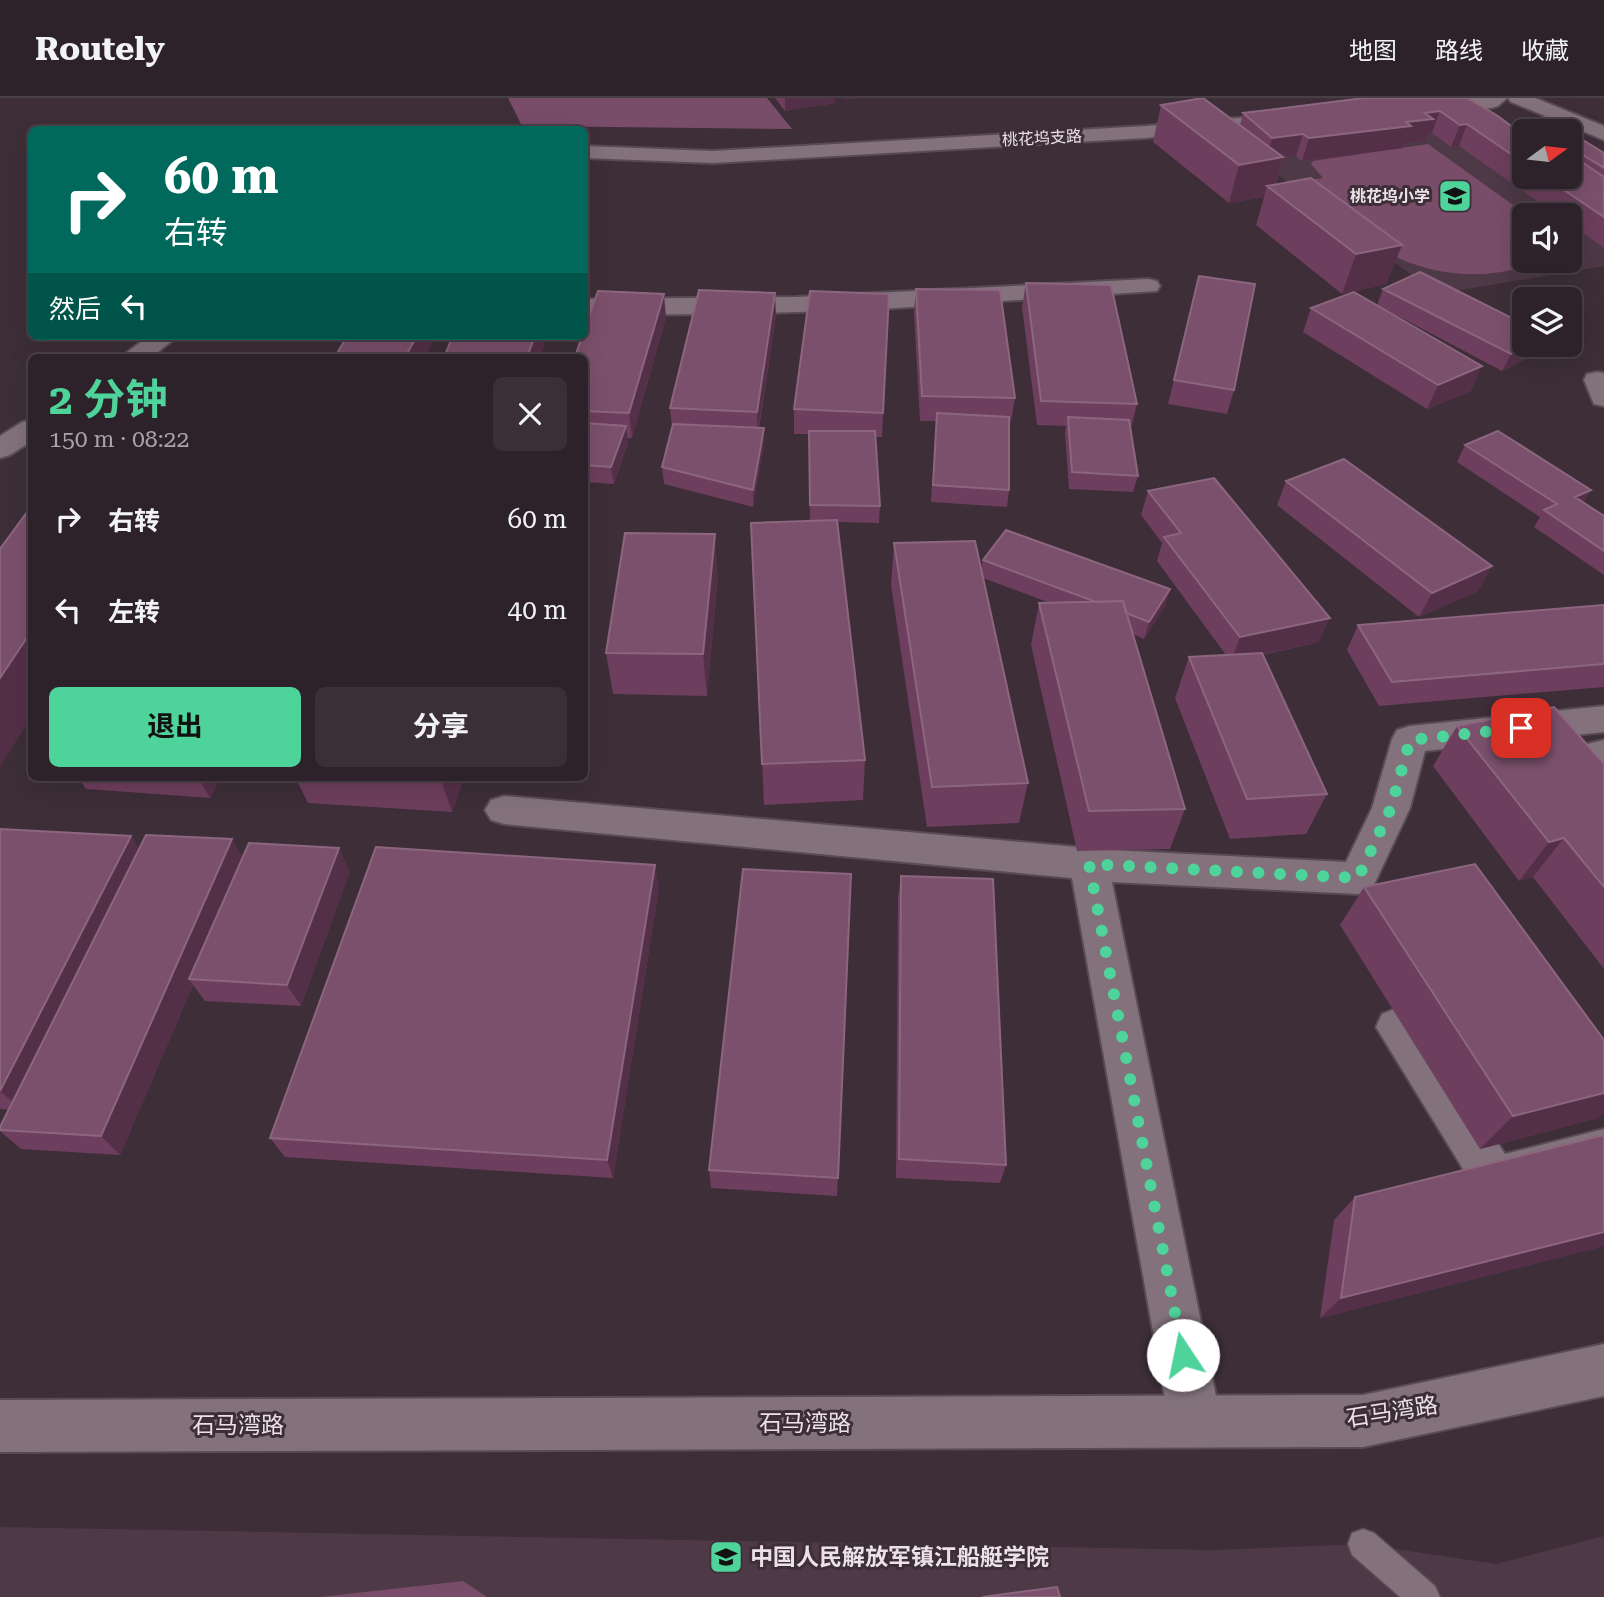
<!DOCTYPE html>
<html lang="zh">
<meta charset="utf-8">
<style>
body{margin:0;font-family:"Roboto Serif","Noto Sans SC",serif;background:#3a2f36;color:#f1f3f6;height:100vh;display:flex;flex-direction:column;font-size:26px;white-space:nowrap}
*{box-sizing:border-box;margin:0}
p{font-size:23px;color:#a7a4a8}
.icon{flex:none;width:38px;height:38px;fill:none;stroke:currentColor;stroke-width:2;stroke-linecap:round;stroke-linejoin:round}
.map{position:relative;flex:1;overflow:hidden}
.sheet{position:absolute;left:28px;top:256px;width:560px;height:427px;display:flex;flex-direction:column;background:#2e222a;border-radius:10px;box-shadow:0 7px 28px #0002,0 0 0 2px #493f47}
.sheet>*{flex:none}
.top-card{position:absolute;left:28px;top:28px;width:560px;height:214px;border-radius:10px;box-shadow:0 7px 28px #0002,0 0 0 2px #493f47;background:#00695c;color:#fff;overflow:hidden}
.needle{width:46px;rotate:75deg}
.controls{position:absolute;left:1512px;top:21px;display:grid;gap:14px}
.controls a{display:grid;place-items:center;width:70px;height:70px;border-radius:10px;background:#2e222a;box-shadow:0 7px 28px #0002,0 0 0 2px #493f47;font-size:35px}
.pin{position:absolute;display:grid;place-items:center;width:60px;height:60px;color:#fff;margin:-30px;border-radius:14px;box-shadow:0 4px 10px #0006}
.me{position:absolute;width:77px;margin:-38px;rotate:349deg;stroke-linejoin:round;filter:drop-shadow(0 0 5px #0008)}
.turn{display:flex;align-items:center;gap:24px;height:147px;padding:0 21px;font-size:32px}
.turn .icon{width:91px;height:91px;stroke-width:2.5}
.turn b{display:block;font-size:49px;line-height:60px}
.then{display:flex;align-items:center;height:66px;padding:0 21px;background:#0003;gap:14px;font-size:26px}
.round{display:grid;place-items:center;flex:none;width:74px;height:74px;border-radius:10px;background:#3a2f36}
.summary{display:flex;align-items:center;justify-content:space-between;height:119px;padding:0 21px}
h1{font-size:42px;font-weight:700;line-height:52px;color:#4ed39a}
.primary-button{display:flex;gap:14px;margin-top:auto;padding:14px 21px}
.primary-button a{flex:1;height:80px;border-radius:10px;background:#4ed39a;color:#111;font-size:28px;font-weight:700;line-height:80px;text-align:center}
.primary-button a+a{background:#3a2f36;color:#f1f3f6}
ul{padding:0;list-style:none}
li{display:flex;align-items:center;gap:21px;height:91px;padding:0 21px}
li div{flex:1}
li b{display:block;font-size:26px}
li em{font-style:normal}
header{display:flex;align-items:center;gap:42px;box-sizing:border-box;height:98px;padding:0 35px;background:#2e222a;border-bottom:2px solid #493f47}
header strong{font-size:33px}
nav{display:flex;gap:38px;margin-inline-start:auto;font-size:24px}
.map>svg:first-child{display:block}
.built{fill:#4e3946;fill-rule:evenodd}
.green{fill:#794c69}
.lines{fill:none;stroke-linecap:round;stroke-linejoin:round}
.service-casing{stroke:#584b53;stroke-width:3}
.minor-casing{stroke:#584b53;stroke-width:4}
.tertiary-casing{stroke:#584b53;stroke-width:4}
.service{fill:#83727c;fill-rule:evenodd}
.minor{fill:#83727c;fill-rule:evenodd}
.tertiary{fill:#83727c;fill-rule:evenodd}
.wall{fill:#6d3e5d}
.shaded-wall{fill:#543048}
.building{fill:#7b506c;stroke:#8c667f;stroke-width:2}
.route{stroke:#4ed39a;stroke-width:12;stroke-dasharray:0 21.6}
.labels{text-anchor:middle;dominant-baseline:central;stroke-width:6;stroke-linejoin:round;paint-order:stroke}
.far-street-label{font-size:16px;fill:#ebe1e7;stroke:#3d2e38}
.far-poi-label{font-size:16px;font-weight:bold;fill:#ebe1e7;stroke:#3d2e38;text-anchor:end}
.near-street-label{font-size:23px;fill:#ebe1e7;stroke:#3d2e38}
.near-poi-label{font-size:23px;font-weight:bold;fill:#ebe1e7;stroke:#3d2e38;text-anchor:start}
</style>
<header>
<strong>Routely</strong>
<nav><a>地图</a><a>路线</a><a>收藏</a></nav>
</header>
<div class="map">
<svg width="1604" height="1499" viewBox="0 0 1604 1499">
<rect width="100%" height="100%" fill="#3d2e38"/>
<path class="built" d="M1446,8L1524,79H1570L1604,65V168L1437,196L1219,33ZM1524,117H1570V163H1524Z
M0,1429L1213,1452L1363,1446L1496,1466L1604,1438V1499H0Z"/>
<path class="green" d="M508,0H767L792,31L522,28Z
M1428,46L1527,117H1524V163H1540C1494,182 1445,180 1400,161L1303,83L1323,80L1311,66L1313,63Z
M463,1483L487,1499H320Z"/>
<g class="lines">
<defs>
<path id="service" d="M1363,1431L1374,1435L1435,1488L1440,1499H1400L1352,1457L1348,1446L1352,1435Z"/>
<path id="minor" d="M1463,0H1507L1498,8L1491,10L1423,15L1416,13L1413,9L1416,5Z
M1294,15L1301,17L1304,21L1301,25L1146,40L713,65L584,60V48L713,53L1146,28Z
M1148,181L1157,183L1160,188L1157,193L866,212L725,216L584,217V201L796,199Z
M148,238H178L152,259H121Z
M1597,274L1604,275V308L1594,306L1584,282L1587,276Z
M32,322V343L10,357L0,360V338L22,324Z
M1604,608V634L1425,653L1410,710L1372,791L1358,796L1112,784L1221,1323L1214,1342L1195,1349L1176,1342L1169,1323L1072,780L504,726L491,722L485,712L491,702L504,698L1110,752L1346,764L1372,710L1392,641L1397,632L1410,628Z
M1604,642V707L1591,703L1557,662L1562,652Z
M1397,910L1412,916L1505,1056L1604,1031V1075L1495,1103L1479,1097L1376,929L1382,916Z"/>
<path id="tertiary" d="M1508,0H1535L1604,28V42L1511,4Z
M1604,1246V1298L1363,1349L0,1354V1302L1363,1297Z"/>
</defs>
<use href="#service" class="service-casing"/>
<use href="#minor" class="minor-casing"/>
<use href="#tertiary" class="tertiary-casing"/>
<use href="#service" class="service"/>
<use href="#minor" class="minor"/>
<use href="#tertiary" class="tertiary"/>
</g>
<path class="wall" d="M775,0H835V5L785,13Z
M1467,0L1519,34H1524V79H1570V34L1604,55V150L1570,126V117H1557L1459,48L1451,49L1432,35H1428L1425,43L1404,45L1403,50L1302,63L1296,58L1283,59L1276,87L1402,147L1386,186L1342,196L1256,127L1264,99L1229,105L1153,44L1161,7L1240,27L1243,15Z
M1534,21L1569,33H1528Z
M1199,178L1234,292L1227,316L1168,306Z
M1026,185L1137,306L1131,330L1138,378L1133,394L1069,391L1065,336L1066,328L1037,327L1022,209Z
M916,191L1015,300L1011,324H1009V392L1007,409L931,404L936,323H920L914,215Z
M1383,191L1524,247H1543L1539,254L1502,273L1377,207Z
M889,196L882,339H875L880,408L879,425L837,424L865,662L863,702L764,707L751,425L810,423L809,336H794V311Z
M1311,210L1471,293L1427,311L1303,234Z
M666,219L632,340H627L628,345L614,386L584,384V259Z
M776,219L759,330H764V347L753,409L664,386L662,369L672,330L670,310Z
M1465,347L1583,404L1604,418V477L1534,429L1540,419L1457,364Z
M1286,383L1492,468L1478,493L1419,519L1277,407Z
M1148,393L1319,544L1262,557L1327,696L1306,736L1230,741L1175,600L1189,559L1226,557L1157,463L1162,445L1141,417Z
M894,445L981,471L983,462L1170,491L1165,508L1144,541L1133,536L1185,711L1170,751L1077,753L1031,547L1039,505H1050L983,480L1028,685L1019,725L927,729L891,487Z
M718,477L707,598L613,596L606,555Z
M1604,507V589L1379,608L1347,552L1358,527Z
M1457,628L1604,666V871L1533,779L1519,783L1433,668Z
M78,679H221L210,700L86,691Z
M295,679H464L452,714L308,705Z
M0,731L131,738L139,751L350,773L301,908L205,903L193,887L120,1057L21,1051L0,1033V1029L9,1012L0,1011Z
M851,776L837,1098L711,1090L709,1072Z
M901,778L1006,1067L1000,1085L896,1080L898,800Z
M1364,789L1598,1020L1480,1051L1340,827Z
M659,790L613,1080L285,1059L270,1040Z
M1604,1037V1148L1320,1220L1334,1122L1355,1099Z"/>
<path class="shaded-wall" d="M785,0H835V5L785,13Z
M843,0H860L843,2Z
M1440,13L1432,35H1428L1425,43L1404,45L1403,50L1302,63L1309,40L1406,24L1425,15Z
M1467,26L1459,48L1451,49L1460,27Z
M1303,36L1296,58L1283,59L1274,93L1267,88L1264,99L1229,105L1239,67L1266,62L1272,40Z
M1402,147L1386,186L1342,196L1356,156Z
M775,195L776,219L757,338V314Z
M664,196L666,219L632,340L629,315Z
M417,238H436L425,259H405Z
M535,238H548L540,259H527Z
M1529,247H1543L1539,254L1502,273L1511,256Z
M1482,268L1471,293L1427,311L1438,287Z
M626,328L628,345L614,386L611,369Z
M764,330V347L753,409V392Z
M1591,392L1581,409L1575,399Z
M715,436L718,477L707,598L703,556Z
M1492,468L1478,493L1419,519L1432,495Z
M1170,491L1165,508L1144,541L1149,524Z
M1330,520L1319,544L1231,563L1240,539Z
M32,532V618L0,669V580Z
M198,679H221L210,700Z
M440,679H464L452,714Z
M131,738L147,761L23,1013L0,993Z
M1564,740L1533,779L1519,783L1549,744Z
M232,741L246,764L189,881L193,887L120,1057L101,1038Z
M339,750L350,773L301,908L287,887Z
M655,767L659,790L613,1080L607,1062Z
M1604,995V1015L1598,1020L1480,1051L1513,1018Z
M1604,1134V1148L1320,1220L1341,1200Z"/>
<path class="building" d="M1203,0L1283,59L1239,67L1161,7Z
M1364,0H1467L1498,18L1519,34H1524V65L1467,26L1460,27L1440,13L1425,15L1433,21L1406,24L1411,28L1309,40L1303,36L1272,40L1243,15Z
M1546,19L1569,33H1545L1552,32L1534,21Z
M1570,34L1604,55V70L1570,49Z
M1570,56L1604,79V119L1545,79H1570Z
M1311,80L1402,147L1356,156L1267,88Z
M1420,174L1524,226V247H1529L1511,256L1383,191Z
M1199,178L1255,186L1234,292L1174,282Z
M1026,185L1111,187L1137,306L1041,303Z
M916,191L1000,192L1015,300L922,298Z
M699,192L775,195L757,314L670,310Z
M598,193L664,196L629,315L584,313V259H575L582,238H584V232Z
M810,193L889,196L883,315L794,311Z
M1354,194L1482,268L1438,287L1311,210Z
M347,238H417L405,259H335Z
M453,238H535L527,259H444Z
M937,315L1009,319V392L933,387Z
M1068,319L1129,322L1138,378L1072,374Z
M584,325L626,328L611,369L584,367Z
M673,326L764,330L753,392L662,369Z
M809,333H875L880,408L810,407Z
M1498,333L1591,392L1575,399L1604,418V453L1544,412L1557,406L1465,347Z
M1344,361L1492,468L1432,495L1286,383Z
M1214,380L1330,520L1240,539L1164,439L1181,435L1148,393Z
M30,410H32V532L0,580V451Z
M837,422L865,662L762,666L751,425Z
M1006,432L1170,491L1149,524L1126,515L1123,503L1096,504L983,462Z
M625,435L715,436L703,556L606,555Z
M975,443L1028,685L932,689L894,445Z
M1123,503L1185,711L1089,713L1039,505Z
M1604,507V566L1392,584L1358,527Z
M1262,555L1327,696L1247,701L1189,559Z
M1554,609L1604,666V789L1564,740L1549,744L1457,628Z
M0,731L131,738L0,993Z
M146,737L232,741L101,1038L0,1032V1029Z
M249,745L339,750L287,887L189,881Z
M376,749L655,767L607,1062L270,1040Z
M1475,766L1604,942V995L1513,1018L1364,789Z
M743,771L851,776L838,1080L709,1072Z
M901,778L993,781L1006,1067L899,1061Z
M1604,1037V1134L1341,1200L1355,1099Z
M1057,1489L1060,1499H982Z"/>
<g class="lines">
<path class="route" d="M1183,1257L1089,766L1358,780L1391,710L1410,642L1521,630"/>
</g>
<defs>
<symbol id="school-square" viewBox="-11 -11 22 22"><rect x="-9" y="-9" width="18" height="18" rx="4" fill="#4ed39a" stroke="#3d2e38"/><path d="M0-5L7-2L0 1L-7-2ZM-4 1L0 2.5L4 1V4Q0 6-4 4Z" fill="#111"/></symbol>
<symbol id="university-square" viewBox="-11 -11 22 22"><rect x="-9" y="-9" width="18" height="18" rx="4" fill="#4ed39a" stroke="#3d2e38"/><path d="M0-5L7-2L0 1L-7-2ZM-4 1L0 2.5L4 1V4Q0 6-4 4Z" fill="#111"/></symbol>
</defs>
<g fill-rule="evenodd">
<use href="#school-square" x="1436" y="79" width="38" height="38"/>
<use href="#university-square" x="707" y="1440" width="38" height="38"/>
</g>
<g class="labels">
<g class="far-street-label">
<text transform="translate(1042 40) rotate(-3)">桃花坞支路</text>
</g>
<g class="far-poi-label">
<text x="1430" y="98">桃花坞小学</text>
</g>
<g class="near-street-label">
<text transform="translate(1392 1314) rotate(-9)">石马湾路</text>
<text x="805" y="1325">石马湾路</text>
<text x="238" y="1327">石马湾路</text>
</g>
<g class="near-poi-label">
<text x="750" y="1459">中国人民解放军镇江船艇学院</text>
</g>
</g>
</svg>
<div class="controls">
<a><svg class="needle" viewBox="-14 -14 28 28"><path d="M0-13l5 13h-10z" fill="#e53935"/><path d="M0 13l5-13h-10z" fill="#a7a4a8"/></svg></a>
<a><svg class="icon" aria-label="sound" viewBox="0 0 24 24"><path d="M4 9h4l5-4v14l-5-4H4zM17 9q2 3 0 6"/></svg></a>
<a><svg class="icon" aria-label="layers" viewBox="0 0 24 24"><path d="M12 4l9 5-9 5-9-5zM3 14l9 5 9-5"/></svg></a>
</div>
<div class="pin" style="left:1521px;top:630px;background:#d93025"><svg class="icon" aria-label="arrive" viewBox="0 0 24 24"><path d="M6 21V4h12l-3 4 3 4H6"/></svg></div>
<svg class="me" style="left:1183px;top:1257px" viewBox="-20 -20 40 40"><circle r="19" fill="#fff"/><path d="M0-13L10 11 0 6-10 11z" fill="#4ed39a"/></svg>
<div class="top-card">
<div class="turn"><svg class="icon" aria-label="right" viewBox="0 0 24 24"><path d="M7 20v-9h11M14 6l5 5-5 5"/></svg><div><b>60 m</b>右转</div></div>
<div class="then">然后<svg class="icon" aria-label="left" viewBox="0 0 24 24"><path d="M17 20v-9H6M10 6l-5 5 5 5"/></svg></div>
</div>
<section class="sheet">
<div class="summary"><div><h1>2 分钟</h1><p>150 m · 08:22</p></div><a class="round"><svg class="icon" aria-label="close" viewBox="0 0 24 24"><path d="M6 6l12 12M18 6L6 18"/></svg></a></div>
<ul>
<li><svg class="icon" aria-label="right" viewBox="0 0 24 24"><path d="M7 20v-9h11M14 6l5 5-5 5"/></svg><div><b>右转</b></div><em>60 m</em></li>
<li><svg class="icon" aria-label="left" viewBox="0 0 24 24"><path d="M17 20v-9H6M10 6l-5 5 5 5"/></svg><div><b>左转</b></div><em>40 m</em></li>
</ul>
<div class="primary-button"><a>退出</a><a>分享</a></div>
</section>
</div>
